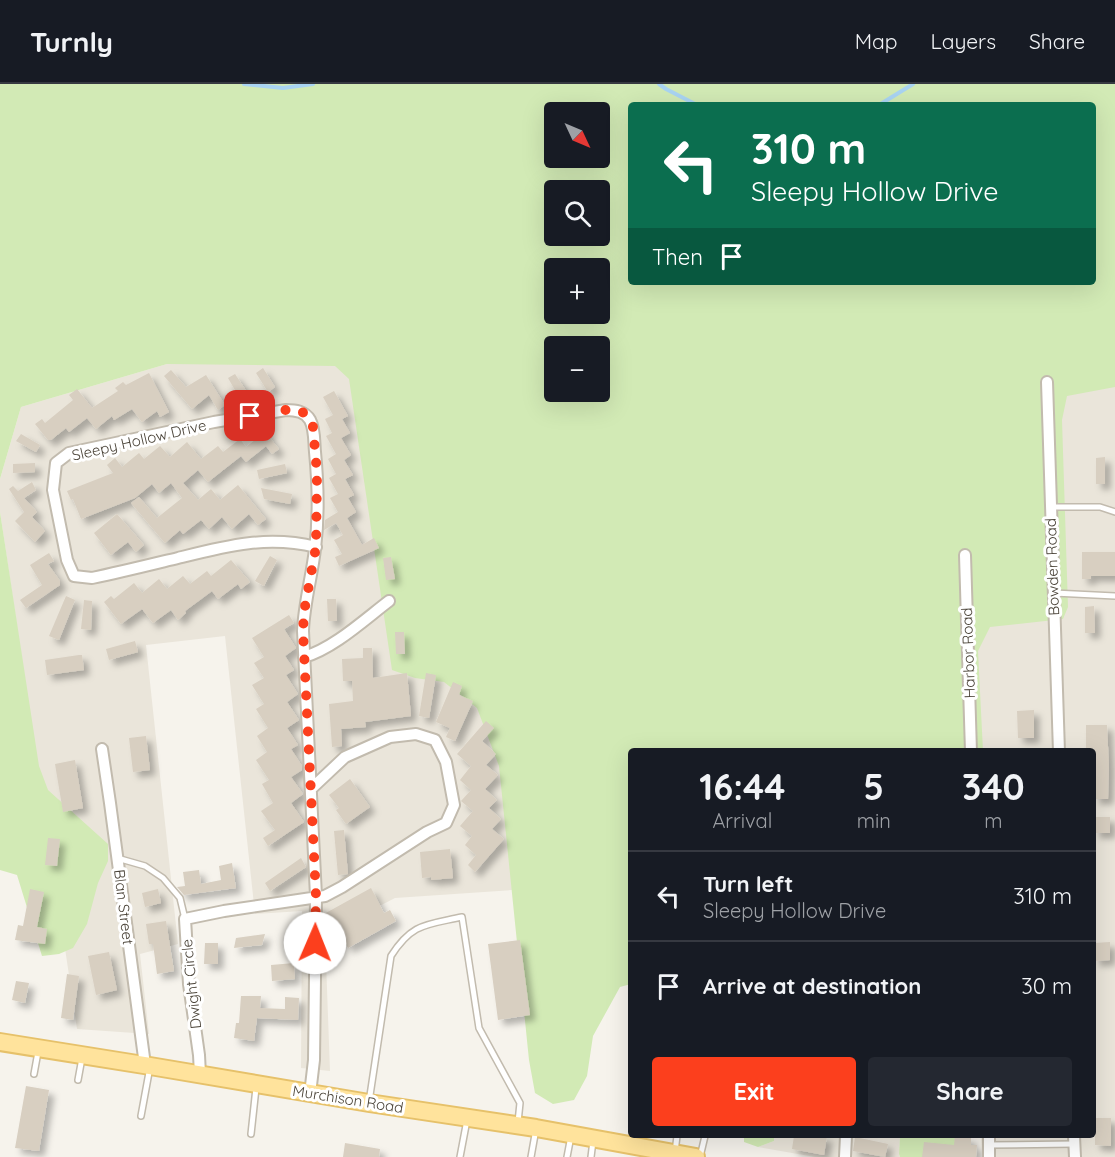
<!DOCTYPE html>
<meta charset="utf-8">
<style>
body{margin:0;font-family:Quicksand,sans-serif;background:#242831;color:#f1f3f6;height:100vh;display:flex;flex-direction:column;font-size:22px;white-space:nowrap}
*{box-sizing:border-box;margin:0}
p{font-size:20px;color:#9ea1a6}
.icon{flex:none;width:33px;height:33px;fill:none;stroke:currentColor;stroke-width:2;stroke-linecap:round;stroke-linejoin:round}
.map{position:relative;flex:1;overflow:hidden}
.details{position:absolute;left:628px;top:664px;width:468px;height:390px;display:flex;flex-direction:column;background:#171b24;border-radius:6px;box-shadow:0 6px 24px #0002}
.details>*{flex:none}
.top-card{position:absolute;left:628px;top:18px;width:468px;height:183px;border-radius:6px;box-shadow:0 6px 24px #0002;background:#0b6e4f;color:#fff;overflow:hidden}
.needle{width:39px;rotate:134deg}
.controls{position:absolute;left:544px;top:18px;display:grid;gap:12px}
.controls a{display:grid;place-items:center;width:66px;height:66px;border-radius:6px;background:#171b24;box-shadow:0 6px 24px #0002;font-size:30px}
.pin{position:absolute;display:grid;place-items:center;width:51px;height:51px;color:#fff;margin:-26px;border-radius:12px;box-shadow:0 3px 9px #0006}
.me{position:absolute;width:66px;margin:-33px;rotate:1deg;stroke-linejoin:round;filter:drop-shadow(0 0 4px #0008)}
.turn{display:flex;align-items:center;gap:21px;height:126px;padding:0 24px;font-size:27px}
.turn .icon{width:78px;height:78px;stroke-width:2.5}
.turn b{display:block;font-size:42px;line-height:51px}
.then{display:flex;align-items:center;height:57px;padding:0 24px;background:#0003;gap:12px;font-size:22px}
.eta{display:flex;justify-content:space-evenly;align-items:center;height:102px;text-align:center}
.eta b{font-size:36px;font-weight:700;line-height:42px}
.button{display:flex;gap:12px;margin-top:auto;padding:12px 24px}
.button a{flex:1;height:69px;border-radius:6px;background:#fc3f1d;color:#fff;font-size:24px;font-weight:700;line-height:69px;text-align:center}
.button a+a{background:#242831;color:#f1f3f6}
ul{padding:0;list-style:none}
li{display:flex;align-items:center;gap:18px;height:90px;padding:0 24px;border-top:2px solid #363941}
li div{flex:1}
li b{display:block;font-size:22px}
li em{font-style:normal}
header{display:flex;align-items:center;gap:36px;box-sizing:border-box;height:84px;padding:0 30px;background:#171b24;border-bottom:2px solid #363941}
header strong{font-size:28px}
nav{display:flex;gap:33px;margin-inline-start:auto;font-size:21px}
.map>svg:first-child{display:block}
.residential{fill:#eae5da}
.green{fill:#d2eab5;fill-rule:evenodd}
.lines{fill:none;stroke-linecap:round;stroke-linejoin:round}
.stream{stroke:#a9d4f2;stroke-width:4}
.building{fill:#d8cfc1;filter:url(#shadow)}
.service-casing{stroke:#c2bbae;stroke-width:8}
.minor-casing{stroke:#c2bbae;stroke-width:14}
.primary-casing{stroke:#e6c16a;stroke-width:20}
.service{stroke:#fff;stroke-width:5}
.minor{stroke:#fff;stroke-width:10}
.primary{stroke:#ffe39c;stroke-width:16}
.route{stroke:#fc3f1d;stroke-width:10;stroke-dasharray:0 18}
.labels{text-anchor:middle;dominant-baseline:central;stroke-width:6;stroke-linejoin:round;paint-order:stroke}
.street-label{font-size:15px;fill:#4b4439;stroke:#fff}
</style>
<header>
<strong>Turnly</strong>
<nav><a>Map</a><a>Layers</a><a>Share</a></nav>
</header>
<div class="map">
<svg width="1115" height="1073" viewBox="0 0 1115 1073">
<defs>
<filter id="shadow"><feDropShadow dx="5.5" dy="5.5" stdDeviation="3" flood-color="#0004"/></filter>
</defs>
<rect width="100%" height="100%" fill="#f6f3ec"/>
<path class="residential" d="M489,255L512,806L395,814L325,850L330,987L301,984L302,827L255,830L225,552L146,561L178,860L140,870L149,950L77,945L0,428V395L21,323L167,280Z
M1115,292V1073H982L981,1052H1094V668L970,667L959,317Z
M774,1052H900L899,1070L900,1073H815L758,1063L774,1057Z"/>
<path class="green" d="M0,0H1115V303L1067,312L1062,336L1068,523L1063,535L990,543L978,567L983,667L632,668L631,900L620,903L593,952L587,992L574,1016L553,1020L535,1009L529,976L499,682L477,624L444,598L415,594L392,586L349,295L335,282L167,280L21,323L0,395ZM632,21H1094V198H632ZM555,28H600V74H555ZM555,106H600V152H555ZM555,184H600V230H555ZM555,262H600V308H555Z
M0,428L39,682L48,706L108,760V777L98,799L87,840L73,864L59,870L42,872L17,791L0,786Z
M744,1052H774V1057L758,1063L744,1058Z
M900,1052H965L953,1073H900L899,1070Z"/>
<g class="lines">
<path class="stream" d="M244,0L283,4L313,0
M659,0L666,5L697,21
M879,21L913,0"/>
</g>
<path class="building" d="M263,284L275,303L268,308L256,289Z
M171,286L186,303L206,291L225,321L218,326L209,311L192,325L164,292Z
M149,289L169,328L160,333L157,327L142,338L132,325L114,336L112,332L96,345L87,334L69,348L66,344L51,356H48L35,340L42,335L45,339L73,316L69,311L77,305L92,324L118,307L115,304L123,298L126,301Z
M235,290L247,308L239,313L228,294Z
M334,307L348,332L342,335L350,349L341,354L351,371L344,376L353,391L345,395L354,411L348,414L356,428L347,434L362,461L374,454L379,464L339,482L335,473L342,470L334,456L343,451L336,439L324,446L325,436L338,428L330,414L338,410L329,394L336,390L328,375L336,370L326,352L332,349L325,335L333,331L323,313Z
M265,348L279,365L272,370L266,362L246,378L241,372L208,398L198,386L183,399L198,416L211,405L220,416L238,401L266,435L258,441L249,430L232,445L222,433L209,445L201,436L183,450L180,446L165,459L131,419L139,413L157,434L182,414L171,399L159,409L152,400L135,414L81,435L73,415L71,416L67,407L113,389L107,381L115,374L122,383L139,369L144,375L160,362L170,373L187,358L201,375L218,362L223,368L240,355L246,363Z
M21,350L40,361L36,368L16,357Z
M1105,373V400H1096V374Z
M35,379V388L13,389V380Z
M285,380L287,389L259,395L257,386Z
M32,398L36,406L24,414L37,428L32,433L45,447L35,458L15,437L24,428L9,405L13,402L18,407Z
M261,404L292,410L290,420L264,415Z
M117,430L144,461L136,468L128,458L111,471L94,449Z
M1082,468H1115V492H1091V495H1082Z
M49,469L54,477L48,480L60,497V501L26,524L20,516L42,501L30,481Z
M270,472L277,476L264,502L255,497Z
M391,473L395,495L386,496L383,474Z
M231,476L250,498L241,505L238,500L218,515L212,507L185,527L186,529L178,536L171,526L153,539L142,525L121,540L104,518L111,512L114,515L134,499L142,509L159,495L167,505L183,492L190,500L207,487L211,492Z
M66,512L75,516L59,556L49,552Z
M327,515H336L337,537H328Z
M84,516L92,517L91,546L81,545Z
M1094,522L1095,549H1085V523Z
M289,531L294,539L284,545L296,564L285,572L294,586L286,591L298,610L287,618L299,636L287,644L298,661L291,665L302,682V686L291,693L303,710L291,719L304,738L268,762L263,754L275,746L261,727L273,719L262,700L269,696L256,676L267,668L257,652L268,644L256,625L264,620L252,601L264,594L254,579L264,573L252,554Z
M395,548H404L405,570H396Z
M135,557L138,568L109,576L106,565Z
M363,564H372L373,594L407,589L411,632L365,638L366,643L341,645L342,662L332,663L329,620L353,617L352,597H343L342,575L363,574Z
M79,571H82L84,586L47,591L45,576Z
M426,589L436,591L429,634L419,632Z
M453,598L462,602L459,611L473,617L455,657L446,653L450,644L436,638Z
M1034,626V654H1018L1017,627Z
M486,637L494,644L482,657L496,670L486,681L498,691L485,705L497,716L489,724L501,735L492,745L504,755L475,788L468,781L476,771L465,761L472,752L460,742L473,727L461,717L471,706L460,696L471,682L457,670Z
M1086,641H1107L1109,683L1108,715H1094V668H1086Z
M146,652L150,686L133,688L129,654Z
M75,676L83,724L63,728L55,680Z
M350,695L370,723L346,740L336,726L339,724L329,711Z
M1094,733H1110V749H1094Z
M344,746L348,790L338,791L334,747Z
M48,754L60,755L57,782L45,781Z
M450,765L453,794L431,796V793L422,794L420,768Z
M301,774L306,783L270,807L265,799Z
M232,779L236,804L184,811L177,803L185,802L183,788L199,786L201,800L221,796L219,782Z
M371,804L384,829L390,826L396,837L348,864L334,839L330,841L324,830Z
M30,805L44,808L37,843L47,845L45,860L15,856L18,841L23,842Z
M158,805L161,819L145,823L142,809Z
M166,837L174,887L157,890L153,860H149L146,840Z
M265,850L262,861L234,864L236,854Z
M520,856L530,931L498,936L488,860Z
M1110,858V876L1094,877V859Z
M205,859H218V880H204Z
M109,868L117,906L96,911L88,872Z
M294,879L295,895L272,897L271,881Z
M67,890L79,892L73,936L61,934Z
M16,897L29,899L25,919L12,916Z
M241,912H261L260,924L285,925V913L299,914L298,936L257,934L254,957L234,954L236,939H239Z
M26,1002L49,1006L39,1067L15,1064Z
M1095,1034H1111V1062L1095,1061Z
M794,1052H827L824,1071L792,1065Z
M955,1052L971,1054V1061H977L976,1073H922L924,1058L954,1061Z
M855,1053L888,1060L885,1073L853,1067Z
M345,1059L380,1065L379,1073H343Z"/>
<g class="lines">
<defs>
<path id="service" d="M1051,423H1100L1115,428
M1054,509L1115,512
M117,774L145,782L163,794L180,814L185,835
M34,990L38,968
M78,996L82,974
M369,1018L391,872C412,839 426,841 462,833L479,944L520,1019L518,1038
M141,1032L150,983
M251,1050L256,1004
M989,1061L1074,1060
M675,1068L677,1052
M460,1073L467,1036
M531,1073L536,1045
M567,1073L571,1052
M591,1073L593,1057
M700,1073L705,1052"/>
<path id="minor" d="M1047,298L1059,668
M965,471L971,668
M304,573C334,564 364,536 389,517
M102,665L110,719L145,981
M200,990L199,971L189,900L185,835L224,827L325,812L342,803L427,748L446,739L454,721L446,678L435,656L416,650L390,653L345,673L312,704
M310,1010L314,976L316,812L303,547C304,519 312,492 315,465C319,433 318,399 315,368C314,358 315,345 310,336C305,327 295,326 286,326L214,338L69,369L56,379L53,406L67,476L74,492L92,494C121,488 149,481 178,474C226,462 267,451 316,463
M989,1052V1073
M1074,1052L1075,1073
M845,1073L846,1052"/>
<path id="primary" d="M0,958L150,982L369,1019L536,1044L696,1073"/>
</defs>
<use href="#service" class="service-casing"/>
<use href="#minor" class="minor-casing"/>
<use href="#primary" class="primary-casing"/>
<use href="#service" class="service"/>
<use href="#minor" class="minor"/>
<use href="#primary" class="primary"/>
</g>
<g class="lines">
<path class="route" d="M250,332L286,326H297L304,329L310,335L313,343L317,389L316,463L304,528L303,547L316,812L315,859"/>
</g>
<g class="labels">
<g class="street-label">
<text transform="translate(139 356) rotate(-13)">Sleepy Hollow Drive</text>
<text transform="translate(1052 483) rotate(-92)">Bowden Road</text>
<text transform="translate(968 569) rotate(-92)">Harbor Road</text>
<text transform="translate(124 823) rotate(83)">Blan Street</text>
<text transform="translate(191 900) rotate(-96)">Dwight Circle</text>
<text transform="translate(348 1015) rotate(9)">Murchison Road</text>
</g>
</g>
</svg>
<div class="controls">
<a><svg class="needle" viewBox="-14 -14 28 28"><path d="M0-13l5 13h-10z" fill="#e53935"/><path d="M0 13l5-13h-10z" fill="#9ea1a6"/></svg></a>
<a><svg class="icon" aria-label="search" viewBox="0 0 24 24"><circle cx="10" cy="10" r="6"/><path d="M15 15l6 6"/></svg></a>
<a>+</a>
<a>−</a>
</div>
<div class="pin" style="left:250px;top:332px;background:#d93025"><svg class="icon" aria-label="arrive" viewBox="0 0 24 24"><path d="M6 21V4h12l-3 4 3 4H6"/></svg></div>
<svg class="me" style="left:315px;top:859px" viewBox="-20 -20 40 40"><circle r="19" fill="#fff"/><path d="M0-13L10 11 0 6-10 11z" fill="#fc3f1d"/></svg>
<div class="top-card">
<div class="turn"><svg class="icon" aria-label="left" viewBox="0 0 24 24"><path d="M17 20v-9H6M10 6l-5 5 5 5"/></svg><div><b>310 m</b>Sleepy Hollow Drive</div></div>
<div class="then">Then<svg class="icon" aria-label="arrive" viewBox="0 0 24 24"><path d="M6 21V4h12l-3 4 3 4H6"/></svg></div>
</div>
<section class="details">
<div class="eta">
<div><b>16:44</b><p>Arrival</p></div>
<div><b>5</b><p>min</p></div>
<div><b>340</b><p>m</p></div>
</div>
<ul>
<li><svg class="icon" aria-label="left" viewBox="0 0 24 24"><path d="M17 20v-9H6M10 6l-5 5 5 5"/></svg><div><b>Turn left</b><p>Sleepy Hollow Drive</p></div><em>310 m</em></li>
<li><svg class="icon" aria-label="arrive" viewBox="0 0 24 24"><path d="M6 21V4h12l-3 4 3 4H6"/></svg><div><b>Arrive at destination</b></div><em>30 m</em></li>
</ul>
<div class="button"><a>Exit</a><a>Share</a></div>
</section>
</div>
